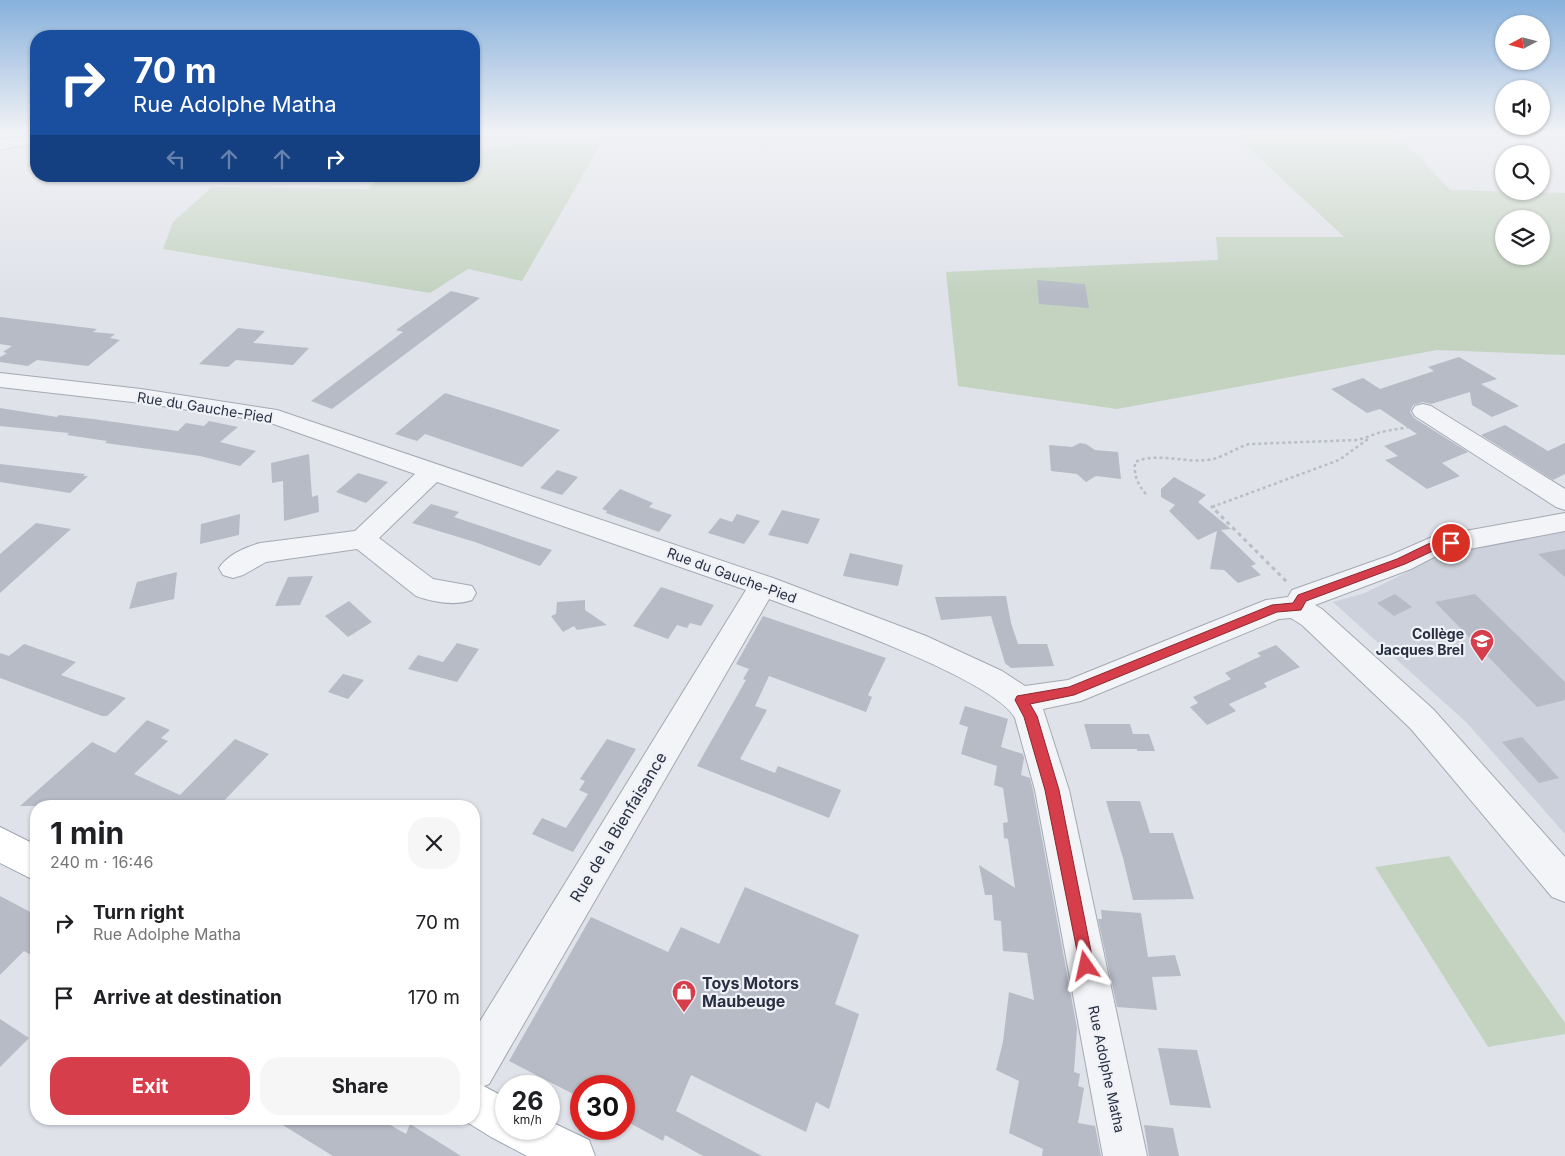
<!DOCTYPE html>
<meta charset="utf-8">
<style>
body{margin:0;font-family:Inter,sans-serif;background:#f6f6f6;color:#202124;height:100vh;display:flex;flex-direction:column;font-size:19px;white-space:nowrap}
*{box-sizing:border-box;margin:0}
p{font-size:16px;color:#757577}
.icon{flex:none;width:28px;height:28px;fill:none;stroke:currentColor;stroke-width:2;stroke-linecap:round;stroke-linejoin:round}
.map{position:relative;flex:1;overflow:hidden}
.side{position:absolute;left:30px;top:800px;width:450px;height:325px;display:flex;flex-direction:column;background:#fff;border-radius:20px;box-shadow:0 1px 4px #0004}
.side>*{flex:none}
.guide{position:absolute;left:30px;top:30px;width:450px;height:152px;border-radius:20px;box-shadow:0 1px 4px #0004;background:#1a4fa0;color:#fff;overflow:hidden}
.needle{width:32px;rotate:263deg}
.buttons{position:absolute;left:1495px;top:15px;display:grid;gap:10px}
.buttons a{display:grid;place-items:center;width:55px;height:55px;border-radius:50%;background:#fff;box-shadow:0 1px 4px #0004;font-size:25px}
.speed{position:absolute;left:495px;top:1075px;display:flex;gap:10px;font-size:25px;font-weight:700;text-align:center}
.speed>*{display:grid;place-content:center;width:65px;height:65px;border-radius:50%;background:#fff;box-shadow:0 1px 4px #0004;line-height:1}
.speed small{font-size:12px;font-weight:400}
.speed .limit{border:8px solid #d22;background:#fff;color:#111}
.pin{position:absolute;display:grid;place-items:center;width:42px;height:42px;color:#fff;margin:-21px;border:2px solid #fff;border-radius:50%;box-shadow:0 1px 5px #0007}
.me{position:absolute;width:55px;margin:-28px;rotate:349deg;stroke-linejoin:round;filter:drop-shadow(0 0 4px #0008)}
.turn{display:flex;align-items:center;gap:18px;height:105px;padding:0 20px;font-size:22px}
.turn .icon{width:65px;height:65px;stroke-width:2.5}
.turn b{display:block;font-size:35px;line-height:42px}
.lanes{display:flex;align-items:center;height:48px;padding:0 20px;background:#0003;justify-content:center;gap:25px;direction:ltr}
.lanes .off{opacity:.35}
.round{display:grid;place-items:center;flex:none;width:52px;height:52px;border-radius:20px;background:#f6f6f6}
.summary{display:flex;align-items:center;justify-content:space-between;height:85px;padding:0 20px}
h1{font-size:30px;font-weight:700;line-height:38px}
.primary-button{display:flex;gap:10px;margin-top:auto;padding:10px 20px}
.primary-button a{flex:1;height:58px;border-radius:20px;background:#d53e4a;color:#fff;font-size:20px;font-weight:700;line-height:58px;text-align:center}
.primary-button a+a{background:#f6f6f6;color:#202124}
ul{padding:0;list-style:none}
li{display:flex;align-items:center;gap:15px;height:75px;padding:0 20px}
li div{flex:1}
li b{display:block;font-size:19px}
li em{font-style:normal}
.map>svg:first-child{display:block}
.built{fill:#cdd1db}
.green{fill:#c3d3c0;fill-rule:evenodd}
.building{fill:#b6bbc6}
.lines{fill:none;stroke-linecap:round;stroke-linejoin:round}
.minor-casing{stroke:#a4a9b3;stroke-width:2}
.major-casing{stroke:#9ea6b5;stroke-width:2}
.path-far1{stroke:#b9bdc4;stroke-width:2.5;stroke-dasharray:3 3;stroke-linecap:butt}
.path{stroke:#b9bdc4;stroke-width:3;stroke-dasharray:4 4;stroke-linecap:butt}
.minor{fill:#f2f4f7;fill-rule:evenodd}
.major{fill:#fff;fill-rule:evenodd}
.route{fill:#d53e4a;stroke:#8a2830}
.labels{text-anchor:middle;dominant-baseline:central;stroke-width:4.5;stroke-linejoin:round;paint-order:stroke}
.street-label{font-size:14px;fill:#272f41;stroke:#eff1f7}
.poi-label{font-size:14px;font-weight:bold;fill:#272f41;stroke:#eff1f7;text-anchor:end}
.near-street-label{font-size:16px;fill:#272f41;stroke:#eff1f7}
.near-poi-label{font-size:16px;font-weight:bold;fill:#272f41;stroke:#eff1f7;text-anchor:start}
</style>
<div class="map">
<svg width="1565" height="1156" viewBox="0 0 1565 1156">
<rect width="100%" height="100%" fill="#dfe2e9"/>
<path class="built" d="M1565,531V834L1467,723L1333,602L1365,593L1439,556Z"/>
<path class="green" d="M1232,132H1396L1450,190L1565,193V355L1437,350L1117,409L958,386L946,272L1218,260L1216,237H1344ZM1504,219H1541V256H1504Z
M606,135L522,281L468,269L430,293L163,249L173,222L212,187L368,189L380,176H474V149Z
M1449,856L1565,1023V1034L1488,1047L1375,867Z"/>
<path class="building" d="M1037,280L1085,284L1089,308L1039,304Z
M451,291L480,298L332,409L311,401L403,332L396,330Z
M0,317L97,329L93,332L115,334L110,338L120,340L88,366L37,360L28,366L0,362V357L7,353L3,352L12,346L0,344Z
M238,328L265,331L253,343L309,348L293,365L236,360L228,367L199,364Z
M1459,357L1497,379L1481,384L1519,406L1492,417L1472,405L1470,392L1431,404L1423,402L1413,405L1410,412L1414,418L1468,452L1442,463L1460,476L1427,489L1385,460L1398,456L1384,446L1417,434L1380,409L1367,413L1331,389L1363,378L1380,389L1434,371L1428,367Z
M445,393L512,414L560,430L522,467L425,434L417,441L395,434Z
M0,408L57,417L59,415L93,419L178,431L186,423L204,426L209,421L238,427L220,442L256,451L240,466L200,456L105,443L107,441L67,435L69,433L0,426Z
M1505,425L1548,451L1565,443V474L1553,480L1481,435Z
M1080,443L1086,444L1095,450L1118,452L1121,479L1096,476L1086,482L1077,474L1051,471L1049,445L1072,447Z
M309,454L312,497L318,495L319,512L284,521L283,481L272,483L271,463Z
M0,464L85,474L83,476H88L70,493L0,482Z
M557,470L578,477L562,495L540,488Z
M358,473L388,482L366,503L336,492Z
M1174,477L1206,495L1198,502L1231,529L1221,530L1256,564L1251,566L1261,575L1238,583L1224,570L1210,569L1217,531L1198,540L1169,511L1175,505L1161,497V489Z
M620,489L653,503L649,507L672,515L659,532L606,513L607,511L602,509Z
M431,504L459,512L454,517L552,550L540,566L475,542L412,523Z
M782,510L820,519L808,544L768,535Z
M240,514L239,535L200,544L201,524Z
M737,514L760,521L744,544L708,533L720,518L732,522Z
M36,523L71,529L0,593V554Z
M1565,549V577L1538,554Z
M850,553L903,565L898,586L843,576Z
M177,572L174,599L129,609L137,582Z
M313,576L300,605L275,606L288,577Z
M661,587L714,605L701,626L690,623L687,628L677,625L668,639L633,626Z
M1395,594L1412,607L1394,616L1377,603Z
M1475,594L1565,682V700L1537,707L1435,602Z
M1006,596L1011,623L1018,644H1047L1054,666L1011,668L1005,663L991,616L941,620L935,597Z
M585,600V610L607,625L577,630L574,626L563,632L551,616L556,614L557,602Z
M349,601L372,622L348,637L325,616Z
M763,616L886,658L868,695L872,697L866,712L769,676L755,706L767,710L740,759L775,773L778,766L841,790L829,818L697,766L746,680L743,679L749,669L736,664Z
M457,643L479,649L457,682L408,669L418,655L443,662Z
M24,644L76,662L61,675L126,698L107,716H102L0,678V653L9,656Z
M1276,645L1300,667L1264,683L1267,687L1229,704L1236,711L1207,725L1190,707L1198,703L1193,697L1231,679L1225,673L1261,656L1257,653Z
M343,674L364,680L348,699L328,692Z
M965,706L1008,719L1001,747L1023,754L1024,758L1021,775L1030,778L1033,790L1077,1028L1074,1072L1080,1074L1078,1086L1084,1088L1078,1123L1095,1126L1101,1156H1042L1043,1149L1009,1133L1019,1081L996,1070L1003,1042L1009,992L1034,1000L1027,953L1003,951L1001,921L994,920L992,895H985L979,865L1015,888L1008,839L1004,838L1003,823L1008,822L1003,788L994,785L997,766L961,754L968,727L959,724Z
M147,720L170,730L161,738L168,741L134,774L180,795L235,739L269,754L219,806H20L92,742L115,753Z
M1084,724H1130L1133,734H1149L1155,751H1137V749H1091Z
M1522,737L1559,778L1539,783L1502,742Z
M607,739L636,749L573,852L532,834L542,818L566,828L588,794L579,790L585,781L580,779Z
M1106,801H1140L1150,833H1173L1194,899L1133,900L1123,858Z
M745,887L859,935L835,1004L859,1014L829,1109L816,1102L806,1132L691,1075L676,1111L762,1156H703L665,1135L663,1141L624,1120V1086H581V1098L509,1061L591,917L668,952L681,927L719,944Z
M0,896L36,915V958L24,951L0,975Z
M1101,910L1141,913L1148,957L1175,955L1181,976L1152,977L1157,1010L1117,1007L1098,919H1102Z
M0,1019L29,1038L0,1067Z
M1158,1048L1197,1050L1211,1108L1170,1105Z
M273,1119H380L406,1134L410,1124L461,1156H333Z
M1144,1125L1173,1128L1179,1156H1149Z"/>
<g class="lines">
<defs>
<path id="minor" d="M36,135V143L0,150V140Z
M0,373L141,389L277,410L773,578L926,636L1002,671L1025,686L1068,680L1266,600L1288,597L1292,590L1391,555L1432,537L1565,513V531L1438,555L1411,569L1315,605L1322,609L1433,709L1565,857V902L1552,897L1411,729L1302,625L1291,618L1279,619L1081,701L1043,709L1069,790L1147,1156H1103L1035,790L1015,718C994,679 817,617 769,599L489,1084L474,1090V1031L746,590L437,482L379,538L433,579L472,586L476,593L472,600C455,606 433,602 416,596L357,549L266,562L243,575L233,578L223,575L219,568C227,555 246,547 260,543L355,531L415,474L265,421L141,403L0,387Z
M1423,404L1431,406L1565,489V510L1556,507L1415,416L1412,411L1415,406Z"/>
<path id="major" d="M0,827L36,845V881L0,863Z
M474,1081L506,1098V1129H549V1121L589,1140L595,1156H527L491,1137L462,1119H474Z"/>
</defs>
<use href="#minor" class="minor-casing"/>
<use href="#major" class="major-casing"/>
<path class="path-far1" d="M1146,494C1137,484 1134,475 1135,462C1160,451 1187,465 1213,459C1225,456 1236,448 1249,444L1358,440L1381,432L1414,426
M1212,507L1339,460L1368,439"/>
<path class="path" d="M1215,506L1212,507L1288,583"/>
<use href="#minor" class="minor"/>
<use href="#major" class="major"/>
</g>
<linearGradient id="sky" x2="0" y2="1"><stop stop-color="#88b1dc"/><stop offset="0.45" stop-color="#f1f2f5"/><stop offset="1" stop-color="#f1f2f5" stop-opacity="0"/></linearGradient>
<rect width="1565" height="294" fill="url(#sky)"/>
<path class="route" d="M1451,539L1457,543L1455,546L1435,550L1405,564L1306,601L1301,610L1277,612L1074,695L1030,704L1037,716L1059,790L1094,966L1092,971L1086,974L1081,971L1045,790L1024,717L1015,700L1017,696L1069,687L1272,605L1293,603L1298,595L1397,559L1428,544Z"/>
<defs>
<symbol id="school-pin" viewBox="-11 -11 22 30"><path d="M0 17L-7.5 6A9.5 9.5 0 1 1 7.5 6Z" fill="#d53e4a" stroke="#eff1f7"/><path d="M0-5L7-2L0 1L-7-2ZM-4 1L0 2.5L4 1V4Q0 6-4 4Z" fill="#fff"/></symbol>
<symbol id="shop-pin" viewBox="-11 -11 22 30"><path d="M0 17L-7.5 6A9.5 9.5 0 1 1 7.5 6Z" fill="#d53e4a" stroke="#eff1f7"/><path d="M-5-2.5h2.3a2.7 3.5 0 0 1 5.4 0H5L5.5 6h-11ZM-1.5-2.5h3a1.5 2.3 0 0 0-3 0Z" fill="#fff"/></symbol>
</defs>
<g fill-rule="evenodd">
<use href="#school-pin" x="1468" y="627" width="28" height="38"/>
<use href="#shop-pin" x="670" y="978" width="28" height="38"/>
</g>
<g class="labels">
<g class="street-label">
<text transform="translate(205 407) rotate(9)">Rue du Gauche-Pied</text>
<text transform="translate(732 575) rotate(20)">Rue du Gauche-Pied</text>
<text transform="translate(1107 1069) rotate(78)">Rue Adolphe Matha</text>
</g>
<g class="poi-label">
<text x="1464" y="633">Collège<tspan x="1464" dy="16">Jacques Brel</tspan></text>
</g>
<g class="near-street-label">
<text transform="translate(618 827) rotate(-59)">Rue de la Bienfaisance</text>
</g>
<g class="near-poi-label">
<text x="702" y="983">Toys Motors<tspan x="702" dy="18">Maubeuge</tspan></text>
</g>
</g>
</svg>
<div class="buttons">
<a><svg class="needle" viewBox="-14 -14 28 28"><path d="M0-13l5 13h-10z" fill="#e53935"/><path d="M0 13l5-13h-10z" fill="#757577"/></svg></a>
<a><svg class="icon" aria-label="sound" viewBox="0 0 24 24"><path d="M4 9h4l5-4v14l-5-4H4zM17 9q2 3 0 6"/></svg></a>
<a><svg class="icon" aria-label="search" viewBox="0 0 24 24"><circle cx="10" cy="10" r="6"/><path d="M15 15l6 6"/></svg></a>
<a><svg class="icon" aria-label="layers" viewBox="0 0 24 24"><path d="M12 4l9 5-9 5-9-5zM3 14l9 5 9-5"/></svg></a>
</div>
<div class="speed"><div>26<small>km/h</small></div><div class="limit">30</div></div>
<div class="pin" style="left:1451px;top:543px;background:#d93025"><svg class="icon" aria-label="arrive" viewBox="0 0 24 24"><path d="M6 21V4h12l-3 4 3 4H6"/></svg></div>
<svg class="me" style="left:1086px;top:966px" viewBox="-20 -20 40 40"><path d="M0-17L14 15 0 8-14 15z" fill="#d53e4a" stroke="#fff" stroke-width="4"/></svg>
<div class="guide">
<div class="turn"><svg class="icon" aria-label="right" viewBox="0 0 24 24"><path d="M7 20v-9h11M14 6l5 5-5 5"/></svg><div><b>70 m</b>Rue Adolphe Matha</div></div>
<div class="lanes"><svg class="icon off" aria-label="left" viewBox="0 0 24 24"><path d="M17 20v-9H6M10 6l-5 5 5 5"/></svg><svg class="icon off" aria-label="ahead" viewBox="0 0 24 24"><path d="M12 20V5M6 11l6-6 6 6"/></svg><svg class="icon off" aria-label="ahead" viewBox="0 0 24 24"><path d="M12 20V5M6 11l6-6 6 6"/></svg><svg class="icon" aria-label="right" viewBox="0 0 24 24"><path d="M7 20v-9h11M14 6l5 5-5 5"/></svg></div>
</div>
<section class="side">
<div class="summary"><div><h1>1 min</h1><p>240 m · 16:46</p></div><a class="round"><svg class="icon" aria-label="close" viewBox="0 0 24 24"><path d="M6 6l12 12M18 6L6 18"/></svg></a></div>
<ul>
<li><svg class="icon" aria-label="right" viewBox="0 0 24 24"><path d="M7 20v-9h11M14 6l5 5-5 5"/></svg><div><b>Turn right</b><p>Rue Adolphe Matha</p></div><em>70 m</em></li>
<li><svg class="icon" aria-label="arrive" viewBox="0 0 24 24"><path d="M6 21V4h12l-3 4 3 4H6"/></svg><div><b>Arrive at destination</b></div><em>170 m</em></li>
</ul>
<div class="primary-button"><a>Exit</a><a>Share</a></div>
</section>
</div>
